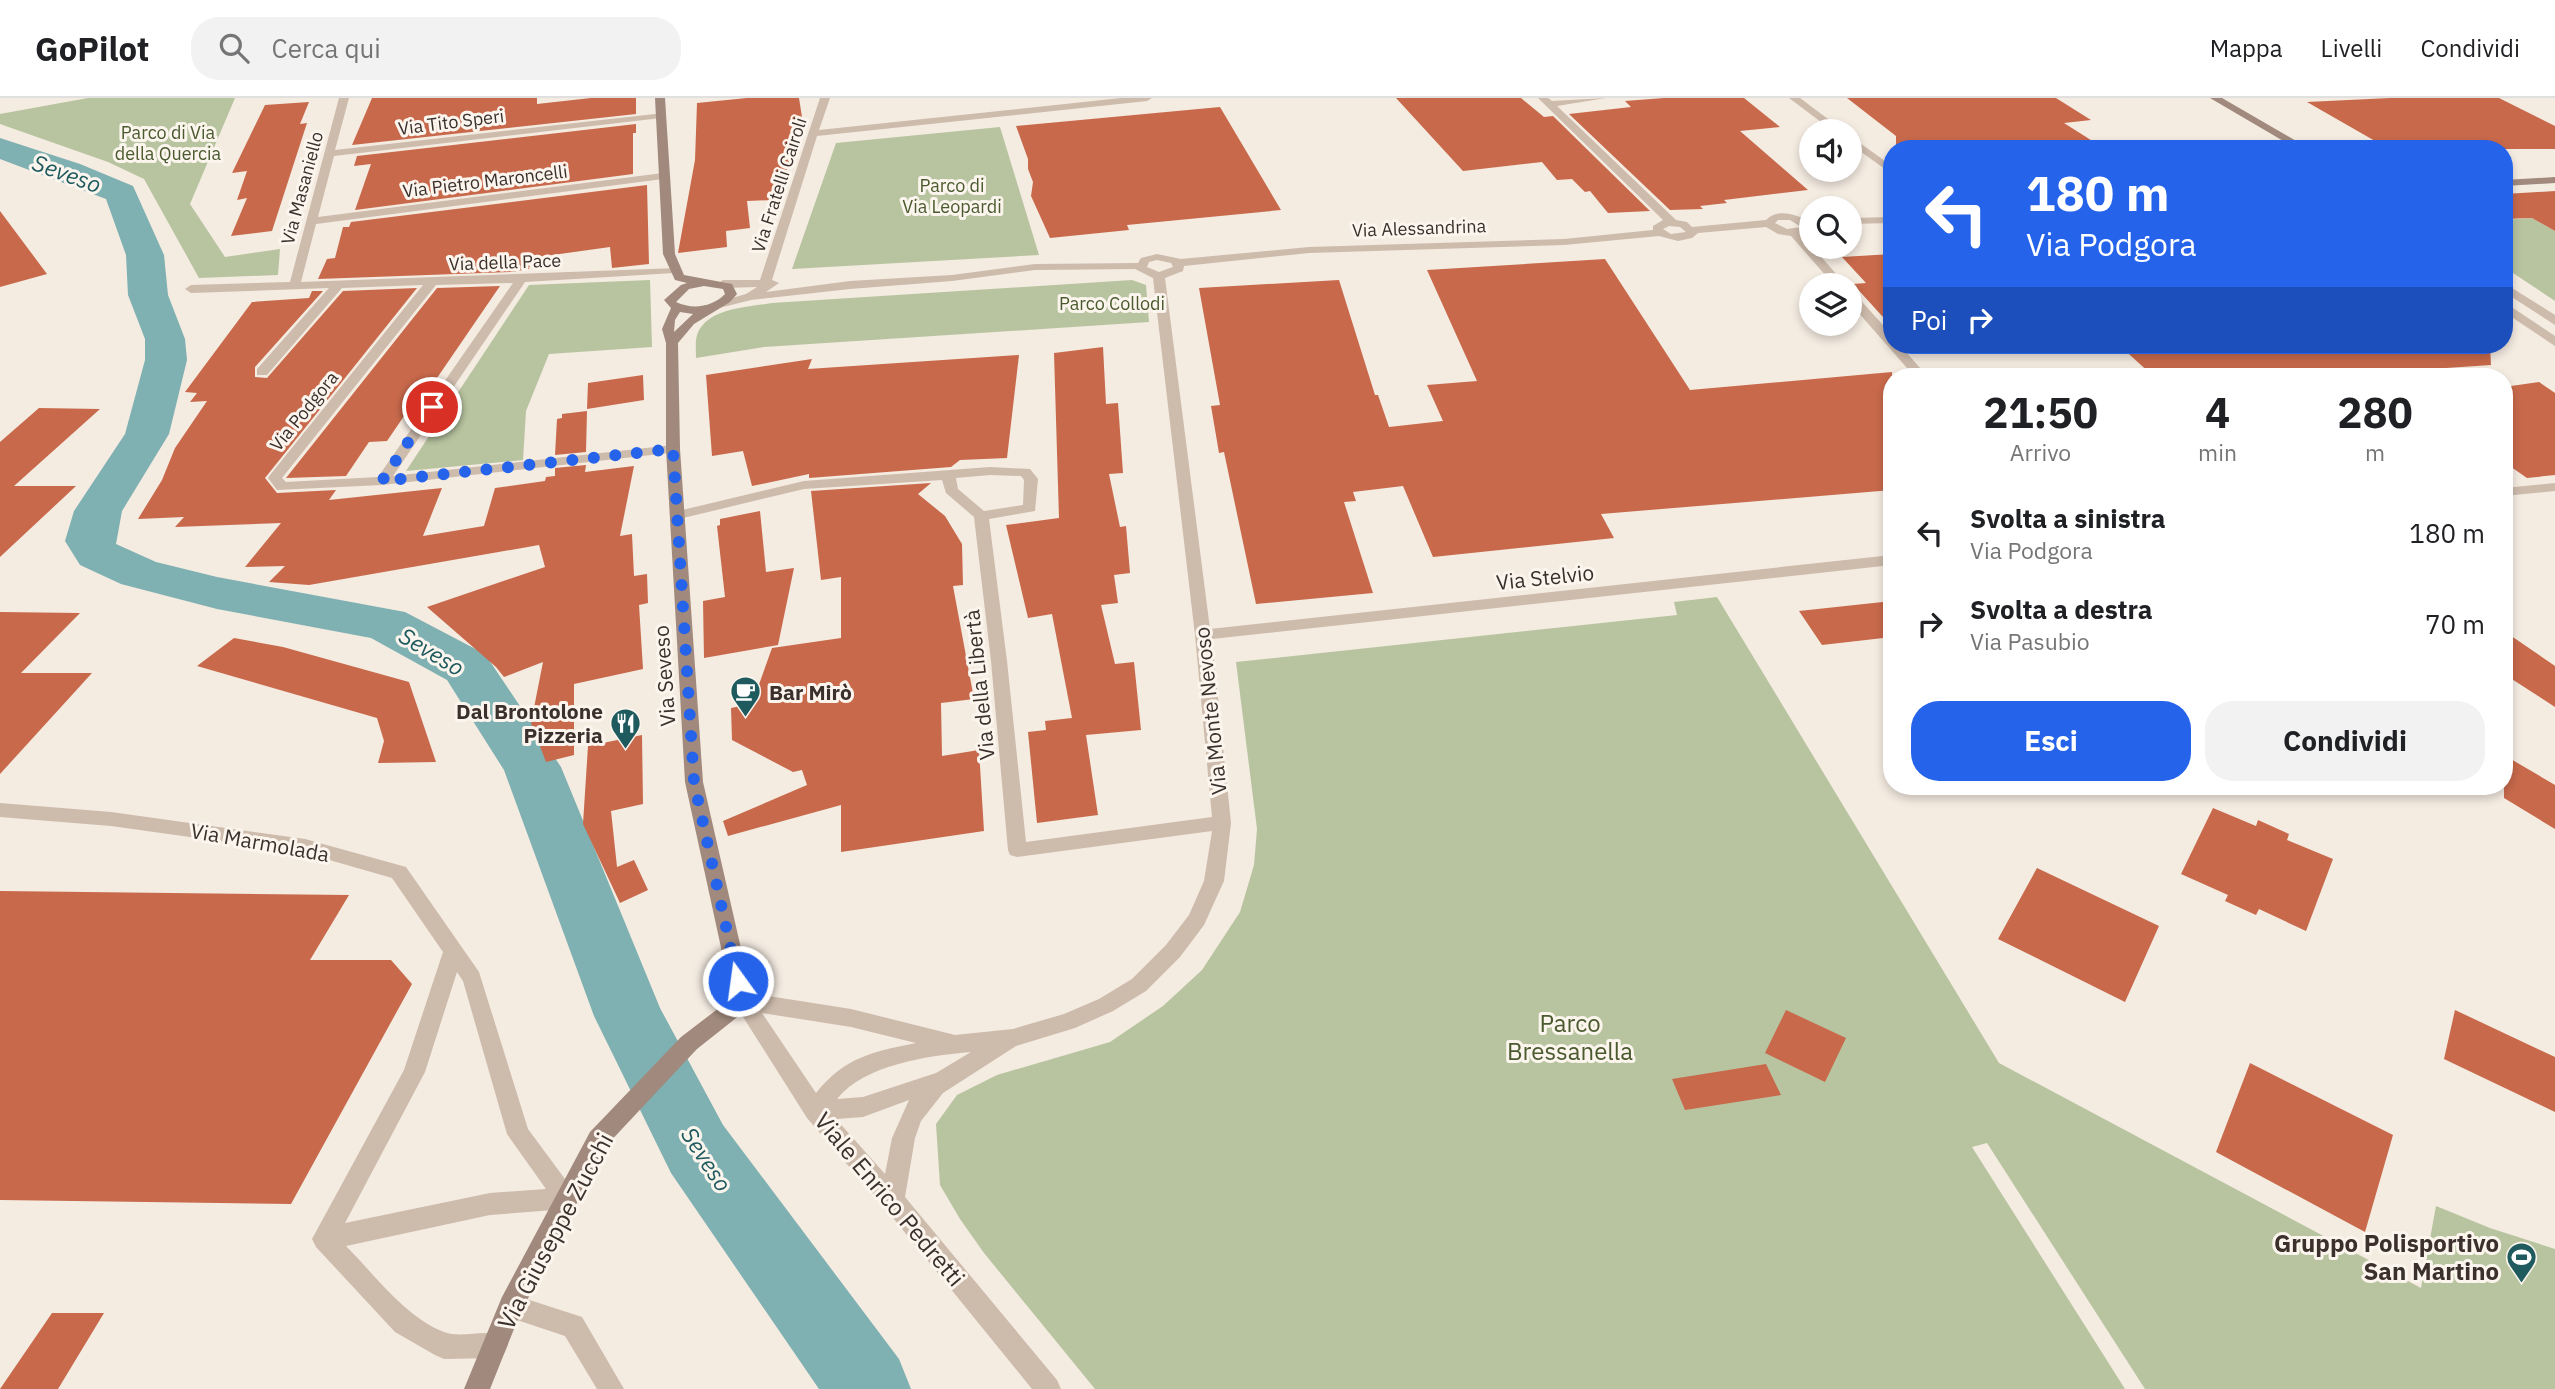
<!DOCTYPE html>
<html lang="it">
<meta charset="utf-8">
<style>
body{margin:0;font-family:"IBM Plex Sans",sans-serif;background:#f2f2f2;color:#202124;height:100vh;display:flex;flex-direction:column;font-size:26px;white-space:nowrap}
*{box-sizing:border-box;margin:0}
p{font-size:23px;color:#757577}
.icon{flex:none;width:38px;height:38px;fill:none;stroke:currentColor;stroke-width:2;stroke-linecap:round;stroke-linejoin:round}
.map{position:relative;flex:1;overflow:hidden}
.details{position:absolute;left:1883px;top:270px;width:630px;height:427px;display:flex;flex-direction:column;background:#fff;border-radius:28px;box-shadow:0 4px 10px #0003}
.details>*{flex:none}
.hud{position:absolute;left:1883px;top:42px;width:630px;height:214px;border-radius:28px;box-shadow:0 4px 10px #0003;background:#2563eb;color:#fff;overflow:hidden}
.fabs{position:absolute;left:1799px;top:21px;display:grid;gap:14px}
.fabs a{display:grid;place-items:center;width:63px;height:63px;border-radius:50%;background:#fff;box-shadow:0 4px 10px #0003;font-size:35px}
.pin{position:absolute;display:grid;place-items:center;width:60px;height:60px;color:#fff;margin:-30px;border:4px solid #fff;border-radius:50%;box-shadow:0 2px 7px #0007}
.me{position:absolute;width:77px;margin:-38px;rotate:346deg;stroke-linejoin:round;filter:drop-shadow(0 0 5px #0008)}
.turn{display:flex;align-items:center;gap:24px;height:147px;padding:0 28px;font-size:32px}
.turn .icon{width:91px;height:91px;stroke-width:2.5}
.turn b{display:block;font-size:49px;line-height:60px}
.then{display:flex;align-items:center;height:66px;padding:0 28px;background:#0003;gap:14px;font-size:26px}
.eta{display:flex;justify-content:space-evenly;align-items:center;height:119px;text-align:center}
.eta b{font-size:42px;font-weight:800;line-height:49px}
.primary-button{display:flex;gap:14px;margin-top:auto;padding:14px 28px}
.primary-button a{flex:1;height:80px;border-radius:28px;background:#2563eb;color:#fff;font-size:28px;font-weight:800;line-height:80px;text-align:center}
.primary-button a+a{background:#f2f2f2;color:#202124}
ul{padding:0;list-style:none}
li{display:flex;align-items:center;gap:21px;height:91px;padding:0 28px}
li div{flex:1}
li b{display:block;font-size:26px}
li em{font-style:normal}
header{display:flex;align-items:center;gap:42px;box-sizing:border-box;height:98px;padding:0 35px;background:#fff;border-bottom:2px solid #e0e0e0}
header strong{font-size:33px}
nav{display:flex;gap:38px;margin-inline-start:auto;font-size:24px}
.search{width:490px;height:63px;background:#f2f2f2;display:flex;align-items:center;gap:18px;box-sizing:border-box;padding:0 24px;border-radius:28px;color:#757577;font-size:26px}
.map>svg:first-child{display:block}
.green{fill:#b8c4a0}
.lines{fill:none;stroke-linecap:round;stroke-linejoin:round}
.river{fill:#7fb0b2;fill-rule:evenodd}
.building{fill:#c8694b}
.street{fill:#cdbbac;fill-rule:evenodd}
.secondary{fill:#a18a7d;fill-rule:evenodd}
.route{stroke:#2563eb;stroke-width:12;stroke-dasharray:0 21.6}
.labels{text-anchor:middle;dominant-baseline:central;stroke-width:6;stroke-linejoin:round;paint-order:stroke}
.far-street-label{font-size:18px;fill:#3b302b;stroke:#fbf5ee}
.far-park-label{font-size:18px;fill:#4a5a2e;stroke:#fbf5ee}
.street-label{font-size:21px;fill:#3b302b;stroke:#fbf5ee}
.poi-label{font-size:21px;font-weight:bold;fill:#3b302b;stroke:#fbf5ee;text-anchor:start}
.water-label{font-size:23px;font-style:italic;fill:#1f5a5e;stroke:#fbf5ee}
.near-park-label{font-size:24px;fill:#4a5a2e;stroke:#fbf5ee}
.near-street-label{font-size:24px;fill:#3b302b;stroke:#fbf5ee}
.near-poi-label{font-size:24px;font-weight:bold;fill:#3b302b;stroke:#fbf5ee;text-anchor:end}
</style>
<header>
<strong>GoPilot</strong>
<div class="search"><svg class="icon" aria-label="search" viewBox="0 0 24 24"><circle cx="10" cy="10" r="6"/><path d="M15 15l6 6"/></svg>Cerca qui</div>
<nav><a>Mappa</a><a>Livelli</a><a>Condividi</a></nav>
</header>
<div class="map">
<svg width="2555" height="1291" viewBox="0 0 2555 1291">
<rect width="100%" height="100%" fill="#f4ebe1"/>
<path class="green" d="M88,0H235L190,106L225,159L280,151L278,177L199,180L144,81L108,64L0,26V16Z
M1000,29L1039,157L792,171L836,45Z
M2532,120L2555,133V203L2504,169V122Z
M650,182L652,249L549,256L526,313L523,362L406,373L529,187Z
M1132,182L1146,187L1149,224L764,249L696,260C696,253 695,244 697,237C706,210 748,209 772,205Z
M1717,499L1999,965L2421,1190L2436,1108L2490,1130L2555,1151V1291H2145L1987,1045L1972,1049L2125,1291H1095L984,1155L960,1121L940,1087L936,1026L957,997L997,977L1110,944L1163,908L1202,872L1240,814L1254,767L1257,731L1236,564L1677,517L1674,504Z"/>
<g class="lines">
<path class="river" d="M0,40L80,66L133,88L164,157L168,197L185,241L187,262L169,336L122,413L116,446L156,464L217,479L405,514L485,556L561,669L660,910L723,1027L899,1261L911,1291H819L671,1075L594,918L504,672L447,582L371,540L217,511L121,486L80,467L65,443L74,413L125,336L145,262V241L128,197L126,157L106,101L0,61Z"/>
</g>
<path class="building" d="M372,0H537V6L591,0H636V16L352,47Z
M747,0H799L804,32L793,60L772,102L747,103L750,130L726,133L727,149L678,155L695,62L697,5Z
M1396,0H1521L1544,19L1553,18L1650,113L1608,115L1590,93L1585,94L1572,81L1557,82L1542,64L1463,73Z
M1664,0H1744L1780,29L1740,33L1808,92L1724,102L1727,105L1700,108L1703,111L1670,112L1569,16L1631,9L1625,3Z
M1847,0H2056L2091,22L2064,25L2105,51H1896V38Z
M2390,0H2499L2555,28V51H2389L2307,4Z
M309,4L300,26L307,25L272,133L231,138L247,100L237,102L247,73L232,75L265,7Z
M1220,9L1281,112L1127,127L1129,132L1050,140L1031,98L1033,84L1028,71V61L1016,28Z
M636,26V35H633V76L355,112L371,66L354,68L357,58Z
M647,87L649,166L612,170L610,149L531,160L529,171L511,174L318,181L327,161L335,160L343,129H349L351,124Z
M2555,93V133L2532,120L2504,121V96Z
M0,113L47,176L0,189Z
M1892,156V229L1853,186L1866,185L1842,159Z
M1605,161L1690,292L1892,274V392L1601,416L1614,440L1433,459L1403,388L1353,394L1356,403L1344,404L1373,495L1256,506L1224,354L1219,355L1211,308L1220,307L1199,190L1339,182L1375,297H1378L1389,329L1443,323L1427,287L1477,283L1427,172Z
M500,188L424,299H417L387,343L369,344L346,378L286,380L437,190Z
M417,190L265,380L277,395L336,392L329,402L442,390L423,438L484,428L495,390L545,383L546,379L555,378V370L586,367L585,374L634,368L620,438L632,436L634,478L647,476L648,505L639,507L643,571L574,586V657L546,664L531,625L543,564L504,579L496,569L427,509L545,469L539,447L309,487L269,484L285,468L245,469L281,425L175,429L184,419L138,421L162,382L175,350L207,303L190,304L197,295L185,294L252,204L309,200L312,193H323L255,269V279L267,280L343,193Z
M2119,247H2490L2491,267L2326,278H2262L2256,274L2224,278L2218,274L2153,278Z
M1103,249L1106,306L1118,305L1123,375L1109,376L1120,429L1126,428L1130,475L1114,477L1118,505L1101,507L1115,566L1134,564L1141,632L1086,637L1098,717L1037,725L1028,634L1046,632L1045,623L1072,620L1052,516L1028,520L1006,427L1059,420L1054,255Z
M1019,257L1007,360L960,362L951,369L809,380V376L752,388L743,353L712,358L706,277L812,261L808,271Z
M643,277L644,302L587,311L588,285Z
M2539,284L2555,295V377L2527,380L2504,364V289Z
M39,310L100,311L14,388H76L0,459V344Z
M587,313L586,354L555,357L557,321L562,320V316Z
M931,385L918,396L945,418L962,446L963,487L953,488L974,601L941,605L942,658L979,652L984,733L841,754V707L728,738L723,723L807,687L802,672L793,674L732,642L731,610L752,606L772,550L841,540V479L821,482L811,393Z
M760,413L766,474L794,470L778,547L704,560L703,503L725,499L717,428L720,427V421Z
M1892,503V539L1822,547L1799,513Z
M0,514L80,515L21,575H92L0,676Z
M2504,533L2555,568V609L2504,576Z
M234,540L283,549L409,584L436,664L378,665L384,643L377,620L197,568Z
M642,637L643,706L611,713L617,769L634,762L648,792L620,805L583,726L588,648Z
M2504,657L2555,687V731L2504,700Z
M2213,710L2256,728L2258,722L2289,736L2287,742L2333,761L2306,833L2259,811L2256,817L2225,803L2228,797L2181,776Z
M2037,770L2159,828L2125,904L1998,841Z
M0,793L349,797L310,862H391L412,886L291,1106L0,1102Z
M1786,912L1846,940L1825,984L1765,955Z
M2455,912L2555,959V1014L2444,961Z
M2250,965L2393,1037L2365,1134L2216,1054Z
M1766,966L1781,997L1685,1012L1672,981Z
M52,1215H104L58,1291H0Z"/>
<g class="lines">
<path class="street" d="M339,0H349L335,52L664,15L666,17L661,20L334,58L318,119L663,75L668,78L663,81L316,126L301,184L678,170V174L674,175L525,184L393,378L673,347L680,351L678,354L382,387L277,392L268,380L270,377L423,187L342,190L267,277H257V271L329,190L191,195L185,191L191,187L290,184ZM513,185L378,379L286,384L282,380L436,187Z
M820,0H830L819,32L1121,0H1152L1147,3L817,38L772,182L779,185L766,194L850,183L952,177L1035,166L1138,165L1141,160L1157,156L1181,161L1309,149L1564,141L1653,132V128L1663,122L1538,0H1548L1552,3L1606,0L1557,8L1676,122L1687,124L1692,129L1766,122C1778,110 1795,116 1809,123L1811,132L1801,136L1846,187H1834L1791,138L1778,136L1766,129L1698,135L1692,140L1678,143L1659,138L1564,147L1309,155L1184,168L1183,173L1165,180L1210,531L1892,457V467L1212,541L1231,725L1224,783L1204,827L1180,859L1146,893L1113,913L1075,930L1016,948L943,995L921,1023L915,1040L905,1099L1057,1282L1061,1291H1032L885,1110L807,1020L733,903L736,897L743,894L851,911L955,937L1013,931L1064,916L1099,901L1132,881L1166,847L1189,817L1204,783L1212,733L1017,759L1010,757L1008,752L991,563L974,419L946,395L942,382L804,391L679,421L672,417L674,414L804,383L990,369L1030,371L1038,381L1035,413L989,421L1007,563L1026,744L1212,719L1195,537L1153,180L1135,171L1035,172L952,183L850,191L751,202L711,212V206L746,196L757,189L723,190L717,186L723,182H760ZM1778,122H1790L1801,129L1787,131L1775,125ZM1669,128L1680,129L1686,134L1671,136L1663,131ZM1157,162L1171,165L1173,169L1159,174L1147,169L1149,164ZM990,377L1021,378L1024,382L1023,407L984,413L958,391L956,380ZM762,915L851,929L916,945C872,954 845,959 816,995ZM971,954L936,975L863,999L837,1001C865,966 928,958 971,954ZM909,1002L892,1040L885,1076L836,1021L863,1019Z
M1789,0H1800L1844,33H1833Z
M1850,38L1892,68V76L1850,46Z
M1892,119V125L1850,126V120Z
M2504,185L2555,217V227L2504,194Z
M1850,194L1854,195L1892,237V247H1900L1927,278H1914L1850,205Z
M2504,204L2555,238V248L2504,214Z
M2555,385V393L2504,398V390Z
M0,705L111,714L305,741L406,769L479,874L528,1031L579,1100L575,1108L567,1111L490,1117L346,1148C375,1177 405,1219 444,1234C463,1241 485,1230 504,1238L508,1247L504,1256L495,1260L444,1261L435,1257L395,1234L316,1149L312,1141L404,972L443,854L392,780L305,755L111,728L0,719ZM457,874L463,883L507,1036L546,1091L490,1095L345,1125L425,974Z
M511,1196L582,1219L624,1291H597L565,1238L502,1217L499,1208L502,1199Z"/>
<path class="secondary" d="M655,0H665L675,156L684,177L732,186L737,196L730,204L694,226L678,245L680,351L703,684L753,903L750,909L697,951L606,1048L520,1216L490,1291H464L502,1199L590,1034L681,939L732,900L685,684L666,351V245L662,231L671,210L664,202L681,187L687,185L675,182L663,156ZM704,188L723,191L725,196C712,209 693,212 676,204L689,191ZM680,214L693,216L674,234L675,222Z
M2210,0H2222L2310,51H2297Z
M2555,79V85L2504,88V82Z"/>
</g>
<g class="lines">
<path class="route" d="M432,309L382,383L673,351L694,684L738,883"/>
</g>
<defs>
<symbol id="cafe-pin" viewBox="-11 -11 22 30"><path d="M0 17L-7.5 6A9.5 9.5 0 1 1 7.5 6Z" fill="#1f5a5e" stroke="#fbf5ee"/><path d="M-5.5-4.5H6V0H3Q3 3.5 0 3.5H-2.5Q-5.5 3.5-5.5 0ZM3-3.2v2h1.7v-2ZM-6 4.5H4V6H-6Z" fill="#fff"/></symbol>
<symbol id="restaurant-pin" viewBox="-11 -11 22 30"><path d="M0 17L-7.5 6A9.5 9.5 0 1 1 7.5 6Z" fill="#1f5a5e" stroke="#fbf5ee"/><path d="M-5-6h1v4h1v-4h1v4h1v-4h1v5L-1.5 .5V6h-2V.5L-5-1ZM5-6V6H3V1.5H1.5Q1.5-4 5-6Z" fill="#fff"/></symbol>
<symbol id="stadium-pin" viewBox="-11 -11 22 30"><path d="M0 17L-7.5 6A9.5 9.5 0 1 1 7.5 6Z" fill="#1f5a5e" stroke="#fbf5ee"/><path d="M0-5a6.5 5 0 1 0 0 10a6.5 5 0 1 0 0-10ZM-3.5-1.8h7v3.6h-7Z" fill="#fff"/></symbol>
</defs>
<g fill-rule="evenodd">
<use href="#cafe-pin" x="728" y="576" width="35" height="47"/>
<use href="#restaurant-pin" x="608" y="608" width="35" height="47"/>
<use href="#stadium-pin" x="2504" y="1142" width="35" height="47"/>
</g>
<g class="labels">
<g class="far-street-label">
<text transform="translate(451 24) rotate(-7)">Via Tito Speri</text>
<text transform="translate(485 83) rotate(-7)">Via Pietro Maroncelli</text>
<text transform="translate(779 87) rotate(-72)">Via Fratelli Cairoli</text>
<text transform="translate(302 90) rotate(-75)">Via Masaniello</text>
<text transform="translate(1419 130) rotate(-2)">Via Alessandrina</text>
<text transform="translate(505 164) rotate(-2)">Via della Pace</text>
<text transform="translate(304 313) rotate(-51)">Via Podgora</text>
</g>
<g class="far-park-label">
<text x="168" y="34">Parco di Via<tspan x="168" dy="21">della Quercia</tspan></text>
<text x="952" y="87">Parco di<tspan x="952" dy="21">Via Leopardi</tspan></text>
<text x="1112" y="205">Parco Collodi</text>
</g>
<g class="street-label">
<text transform="translate(1545 479) rotate(-6)">Via Stelvio</text>
<text transform="translate(664 578) rotate(-94)">Via Seveso</text>
<text transform="translate(979 587) rotate(-96)">Via della Libertà</text>
<text transform="translate(1210 613) rotate(-96)">Via Monte Nevoso</text>
<text transform="translate(260 744) rotate(10)">Via Marmolada</text>
</g>
<g class="poi-label">
<text x="769" y="594">Bar Mirò</text>
<text x="603" y="613" text-anchor="end">Dal Brontolone<tspan x="603" dy="24">Pizzeria</tspan></text>
</g>
<g class="water-label">
<text transform="translate(67 75) rotate(20)">Seveso</text>
<text transform="translate(432 553) rotate(31)">Seveso</text>
<text transform="translate(707 1061) rotate(57)">Seveso</text>
</g>
<g class="near-park-label">
<text x="1570" y="925">Parco<tspan x="1570" dy="28">Bressanella</tspan></text>
</g>
<g class="near-street-label">
<text transform="translate(890 1101) rotate(50)">Viale Enrico Pedretti</text>
<text transform="translate(555 1133) rotate(-62)">Via Giuseppe Zucchi</text>
</g>
<g class="near-poi-label">
<text x="2499" y="1145">Gruppo Polisportivo<tspan x="2499" dy="28">San Martino</tspan></text>
</g>
</g>
</svg>
<div class="fabs">
<a><svg class="icon" aria-label="sound" viewBox="0 0 24 24"><path d="M4 9h4l5-4v14l-5-4H4zM17 9q2 3 0 6"/></svg></a>
<a><svg class="icon" aria-label="search" viewBox="0 0 24 24"><circle cx="10" cy="10" r="6"/><path d="M15 15l6 6"/></svg></a>
<a><svg class="icon" aria-label="layers" viewBox="0 0 24 24"><path d="M12 4l9 5-9 5-9-5zM3 14l9 5 9-5"/></svg></a>
</div>
<div class="pin" style="left:432px;top:309px;background:#d93025"><svg class="icon" aria-label="arrive" viewBox="0 0 24 24"><path d="M6 21V4h12l-3 4 3 4H6"/></svg></div>
<svg class="me" style="left:738px;top:883px" viewBox="-20 -20 40 40"><circle r="17" fill="#2563eb" stroke="#fff" stroke-width="3"/><path d="M0-11L8 9 0 5-8 9z" fill="#fff"/></svg>
<div class="hud">
<div class="turn"><svg class="icon" aria-label="left" viewBox="0 0 24 24"><path d="M17 20v-9H6M10 6l-5 5 5 5"/></svg><div><b>180 m</b>Via Podgora</div></div>
<div class="then">Poi<svg class="icon" aria-label="right" viewBox="0 0 24 24"><path d="M7 20v-9h11M14 6l5 5-5 5"/></svg></div>
</div>
<section class="details">
<div class="eta">
<div><b>21:50</b><p>Arrivo</p></div>
<div><b>4</b><p>min</p></div>
<div><b>280</b><p>m</p></div>
</div>
<ul>
<li><svg class="icon" aria-label="left" viewBox="0 0 24 24"><path d="M17 20v-9H6M10 6l-5 5 5 5"/></svg><div><b>Svolta a sinistra</b><p>Via Podgora</p></div><em>180 m</em></li>
<li><svg class="icon" aria-label="right" viewBox="0 0 24 24"><path d="M7 20v-9h11M14 6l5 5-5 5"/></svg><div><b>Svolta a destra</b><p>Via Pasubio</p></div><em>70 m</em></li>
</ul>
<div class="primary-button"><a>Esci</a><a>Condividi</a></div>
</section>
</div>
